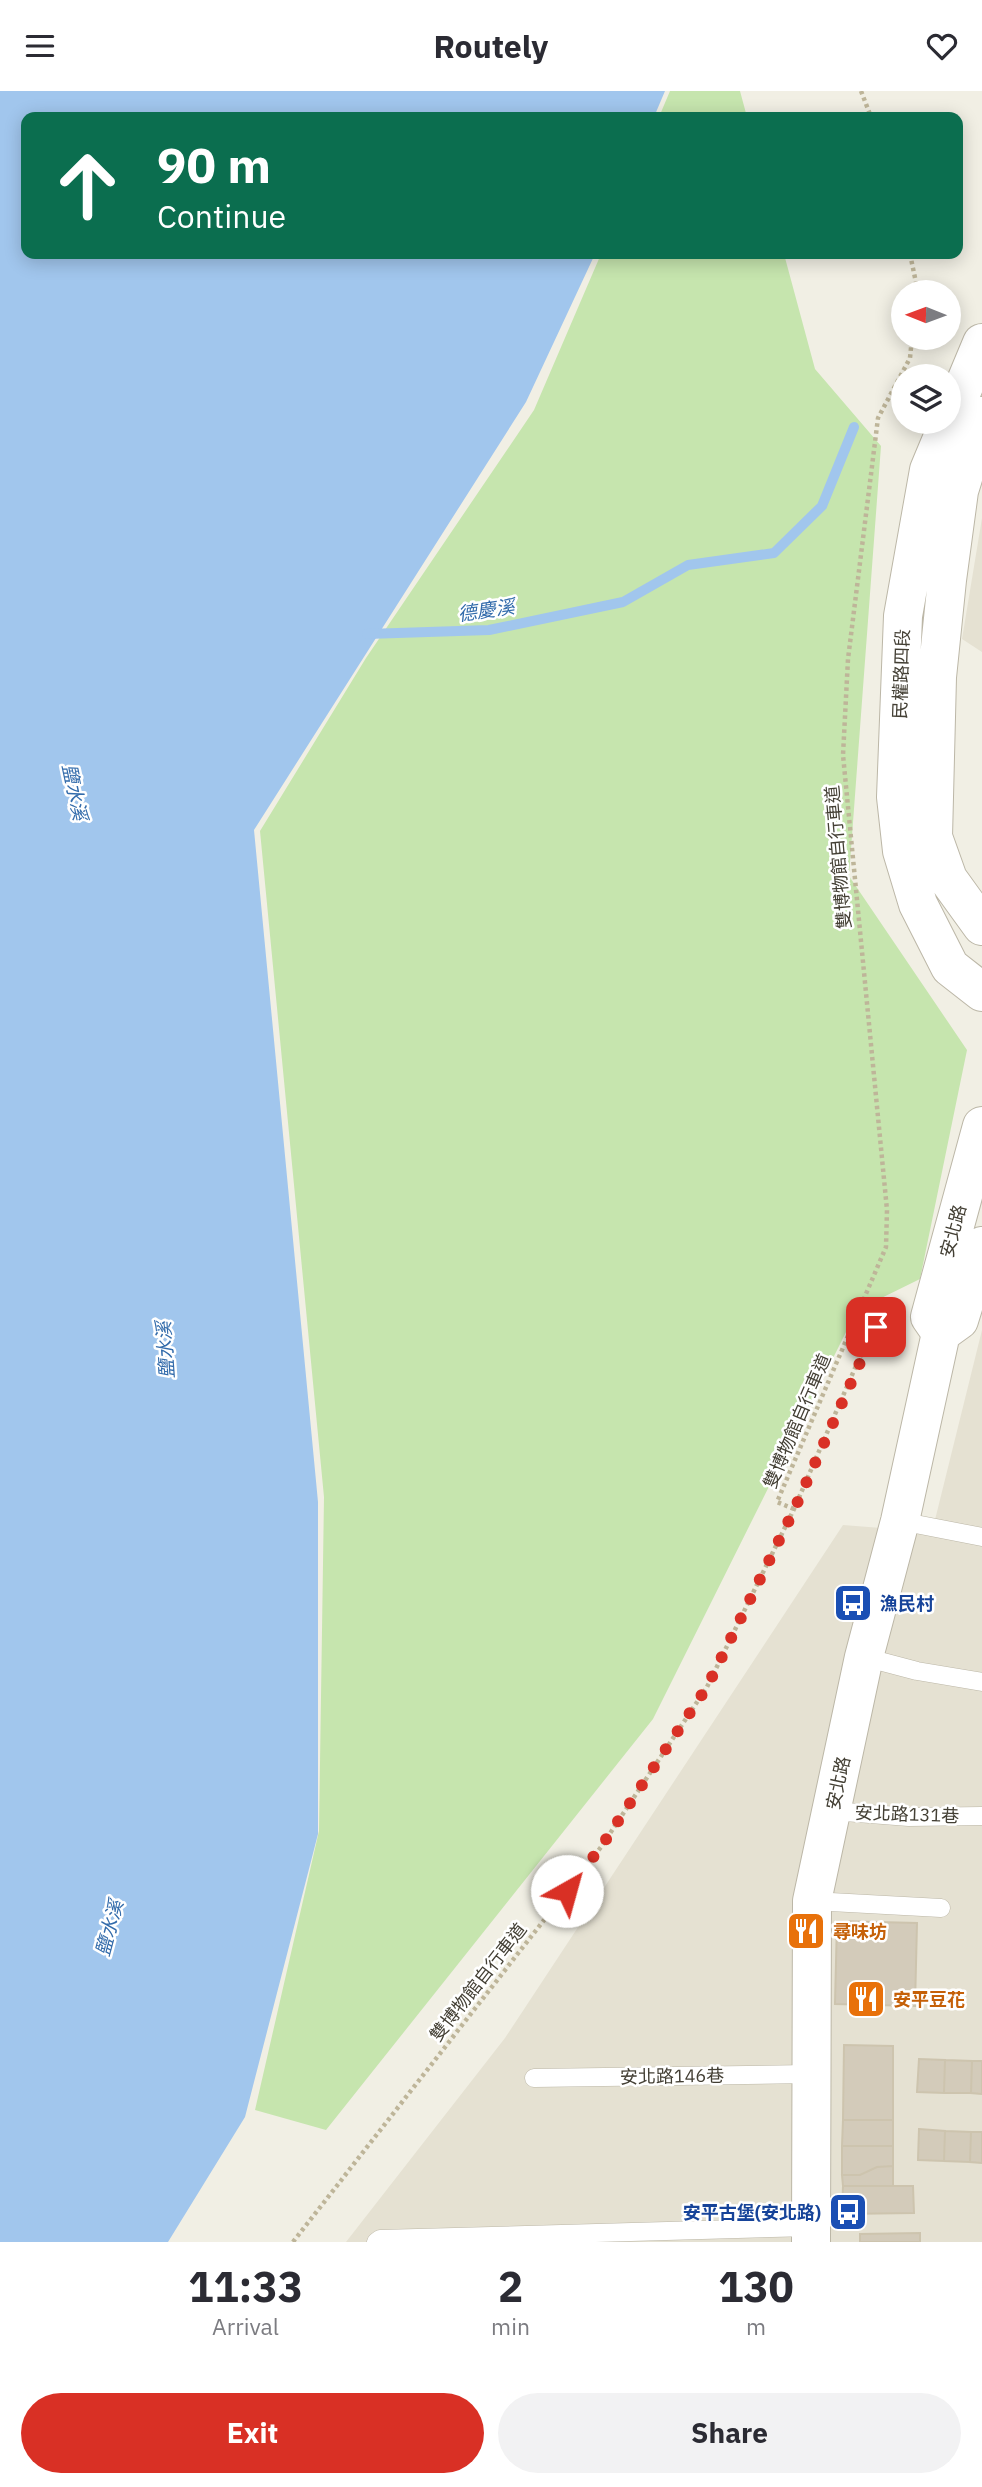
<!DOCTYPE html>
<meta charset="utf-8">
<style>
body{margin:0;font-family:"IBM Plex Sans","Noto Sans TC",sans-serif;background:#f2f2f3;color:#2b2b33;height:100vh;display:flex;flex-direction:column;font-size:26px;white-space:nowrap}
*{box-sizing:border-box;margin:0}
p{font-size:23px;color:#7c7c81}
.icon{flex:none;width:38px;height:38px;fill:none;stroke:currentColor;stroke-width:2;stroke-linecap:round;stroke-linejoin:round}
.map{position:relative;height:2151px;overflow:hidden}
.sheet{display:flex;flex-direction:column;background:#fff;flex:1}
.sheet>*{flex:none}
.top-card{position:absolute;left:21px;top:21px;width:942px;height:147px;border-radius:14px;box-shadow:0 4px 18px #0003;background:#0b6e4f;color:#fff;overflow:hidden}
.needle{width:46px;rotate:271deg}
.tools{position:absolute;left:891px;top:189px;display:grid;gap:14px}
.tools a{display:grid;place-items:center;width:70px;height:70px;border-radius:50%;background:#fff;box-shadow:0 4px 18px #0003;font-size:35px}
.pin{position:absolute;display:grid;place-items:center;width:60px;height:60px;color:#fff;margin:-30px;border-radius:14px;box-shadow:0 4px 10px #0006}
.me{position:absolute;width:77px;margin:-38px;rotate:38deg;stroke-linejoin:round;filter:drop-shadow(0 0 5px #0008)}
.turn{display:flex;align-items:center;gap:24px;height:147px;padding:0 21px;font-size:32px}
.turn .icon{width:91px;height:91px;stroke-width:2.5}
.turn b{display:block;font-size:49px;line-height:60px}
.eta{display:flex;justify-content:space-evenly;align-items:center;height:119px;text-align:center}
.eta b{font-size:42px;font-weight:700;line-height:49px}
.button{display:flex;gap:14px;margin-top:auto;padding:14px 21px}
.button a{flex:1;height:80px;border-radius:42px;background:#d93025;color:#fff;font-size:28px;font-weight:700;line-height:80px;text-align:center}
.button a+a{background:#f2f2f3;color:#2b2b33}
header{display:flex;justify-content:space-between;align-items:center;height:91px;padding:0 21px;background:#fff;font-size:32px;font-weight:700}
.map>svg:first-child{display:block}
.residential{fill:#e5e1d2}
.green{fill:#c6e5ae}
.water{fill:#a1c6ed}
.lines{fill:none;stroke-linecap:round;stroke-linejoin:round}
.stream{stroke:#a1c6ed;stroke-width:10}
.building{fill:#d3cbba;stroke:#cdc4ae;stroke-width:2}
.service-casing{stroke:#bcb7a7;stroke-width:19}
.tertiary-casing{stroke:#bcb7a7;stroke-width:40}
.path{stroke:#beb599;stroke-width:4.5;stroke-dasharray:3.5 3.5;stroke-linecap:butt}
.service{stroke:#fff;stroke-width:18}
.tertiary{stroke:#fff;stroke-width:38}
.route{stroke:#d93025;stroke-width:12;stroke-dasharray:0 21.6}
.labels{text-anchor:middle;dominant-baseline:central;stroke-width:5;stroke-linejoin:round;paint-order:stroke}
.street-label{font-size:18px;fill:#433f34;stroke:#fff}
.transit-label{font-size:18px;font-weight:bold;fill:#164399;stroke:#fff;text-anchor:start}
.food-label{font-size:18px;font-weight:bold;fill:#c56008;stroke:#fff;text-anchor:start}
.water-label{font-size:19px;font-style:italic;fill:#326bab;stroke:#fff}
</style>
<header><svg class="icon" aria-label="menu" viewBox="0 0 24 24"><path d="M4 6h16M4 12h16M4 18h16"/></svg>Routely<svg class="icon" aria-label="heart" viewBox="0 0 24 24"><path d="M12 20l-8-8c-3-5 5-10 8-4 3-6 11-1 8 4z"/></svg></header>
<div class="map">
<svg width="982" height="2151" viewBox="0 0 982 2151">
<rect width="100%" height="100%" fill="#f1efe4"/>
<path class="residential" d="M982,427V561L962,548Z
M982,1239V2151H346L505,1947L843,1434L932,1441Z"/>
<path class="green" d="M670,0H740L747,26H659Z
M601,163H784L815,278L881,355L849,785L967,959L920,1188L857,1219L653,1628L326,2039L255,2019L319,1740L324,1406L260,740L366,567L534,319Z"/>
<path class="water" d="M0,0H665L654,26H26V163H595L526,311L254,739L318,1411V1743L245,2026L168,2151H0Z"/>
<g class="lines">
<path class="stream" d="M367,543L489,539L623,511L688,474L774,462L822,415L854,336"/>
</g>
<path class="building" d="M837,1830L917,1832L915,1915L835,1913Z
M844,1954L893,1955V2029H843Z
M919,1968L945,1969L944,2002L917,2001Z
M945,1969L972,1970L971,2002H944Z
M972,1970H982V2003L971,2002Z
M843,2029H893V2055H842Z
M919,2038L945,2040L944,2070L918,2069Z
M945,2040L971,2041L970,2071L944,2070Z
M971,2041H982V2072L970,2071Z
M842,2055H893V2075L877,2076L860,2084H842Z
M893,2075V2095H843L842,2084H860L877,2076Z
M843,2095H913L914,2122L842,2123Z
M920,2142V2151H860V2143Z"/>
<g class="lines">
<defs>
<path id="service" d="M900,1430L982,1446
M864,1566L917,1580L982,1591
M832,1720L909,1726L982,1725
M812,1810L941,1817
M534,1987L810,1983
M376,2151L380,2148L811,2136"/>
<path id="tertiary" d="M982,252L929,379L903,525L896,706L902,760L918,813L950,876L982,901
M982,325L959,400L947,489L937,586L933,746L948,788L982,835
M941,1242L930,1226L982,1035
M811,2151L812,1810L864,1566L900,1430L941,1242L959,1229L982,1155"/>
</defs>
<use href="#service" class="service-casing"/>
<use href="#tertiary" class="tertiary-casing"/>
<path class="path" d="M861,0L871,26
M910,163L918,201
M794,1418L777,1411L886,1156L887,1119L843,664L848,568L878,327L910,267L912,247
M293,2151L601,1756L707,1596L794,1418L859,1268L876,1236L893,1220H898"/>
<use href="#service" class="service"/>
<use href="#tertiary" class="tertiary"/>
</g>
<g class="lines">
<path class="route" d="M567,1800L601,1756L707,1596L794,1419L876,1236"/>
</g>
<defs>
<symbol id="bus-square" viewBox="-11 -11 22 22"><rect x="-9" y="-9" width="18" height="18" rx="4" fill="#1a4fb4" stroke="#fff"/><path d="M-5-6H5V4H4V6H2V4H-2V6H-4V4H-5ZM-3.5-4V0h7V-4ZM-3.5 1.2v1.5H-2V1.2ZM2 1.2v1.5H3.5V1.2Z" fill="#fff"/></symbol>
<symbol id="restaurant-square" viewBox="-11 -11 22 22"><rect x="-9" y="-9" width="18" height="18" rx="4" fill="#e8710a" stroke="#fff"/><path d="M-5-6h1v4h1v-4h1v4h1v-4h1v5L-1.5 .5V6h-2V.5L-5-1ZM5-6V6H3V1.5H1.5Q1.5-4 5-6Z" fill="#fff"/></symbol>
</defs>
<g fill-rule="evenodd">
<use href="#bus-square" x="831" y="1490" width="44" height="44"/>
<use href="#restaurant-square" x="784" y="1818" width="44" height="44"/>
<use href="#restaurant-square" x="844" y="1886" width="44" height="44"/>
<use href="#bus-square" x="826" y="2099" width="44" height="44"/>
</g>
<g class="labels">
<g class="street-label">
<text transform="translate(901 583) rotate(-88)">民權路四段</text>
<text transform="translate(838 766) rotate(-95)">雙博物館自行車道</text>
<text transform="translate(953 1140) rotate(-75)">安北路</text>
<text transform="translate(797 1330) rotate(-67)">雙博物館自行車道</text>
<text transform="translate(838 1692) rotate(-78)">安北路</text>
<text transform="translate(907 1723) rotate(2)">安北路131巷</text>
<text transform="translate(478 1891) rotate(-52)">雙博物館自行車道</text>
<text transform="translate(672 1985) rotate(-1)">安北路146巷</text>
</g>
<g class="transit-label">
<text x="880" y="1512">漁民村</text>
<text x="821" y="2121" text-anchor="end">安平古堡(安北路)</text>
</g>
<g class="food-label">
<text x="833" y="1840">尋味坊</text>
<text x="893" y="1908">安平豆花</text>
</g>
<g class="water-label">
<text transform="translate(486 519) rotate(-8)">德慶溪</text>
<text transform="translate(75 701) rotate(78)">鹽水溪</text>
<text transform="translate(165 1259) rotate(-94)">鹽水溪</text>
<text transform="translate(109 1837) rotate(-75)">鹽水溪</text>
</g>
</g>
</svg>
<div class="tools">
<a><svg class="needle" viewBox="-14 -14 28 28"><path d="M0-13l5 13h-10z" fill="#e53935"/><path d="M0 13l5-13h-10z" fill="#7c7c81"/></svg></a>
<a><svg class="icon" aria-label="layers" viewBox="0 0 24 24"><path d="M12 4l9 5-9 5-9-5zM3 14l9 5 9-5"/></svg></a>
</div>
<div class="pin" style="left:876px;top:1236px;background:#d93025"><svg class="icon" aria-label="arrive" viewBox="0 0 24 24"><path d="M6 21V4h12l-3 4 3 4H6"/></svg></div>
<svg class="me" style="left:567px;top:1800px" viewBox="-20 -20 40 40"><circle r="19" fill="#fff"/><path d="M0-13L10 11 0 6-10 11z" fill="#d93025"/></svg>
<div class="top-card">
<div class="turn"><svg class="icon" aria-label="ahead" viewBox="0 0 24 24"><path d="M12 20V5M6 11l6-6 6 6"/></svg><div><b>90 m</b>Continue</div></div>
</div>
</div>
<section class="sheet">
<div class="eta">
<div><b>11:33</b><p>Arrival</p></div>
<div><b>2</b><p>min</p></div>
<div><b>130</b><p>m</p></div>
</div>
<div class="button"><a>Exit</a><a>Share</a></div>
</section>
